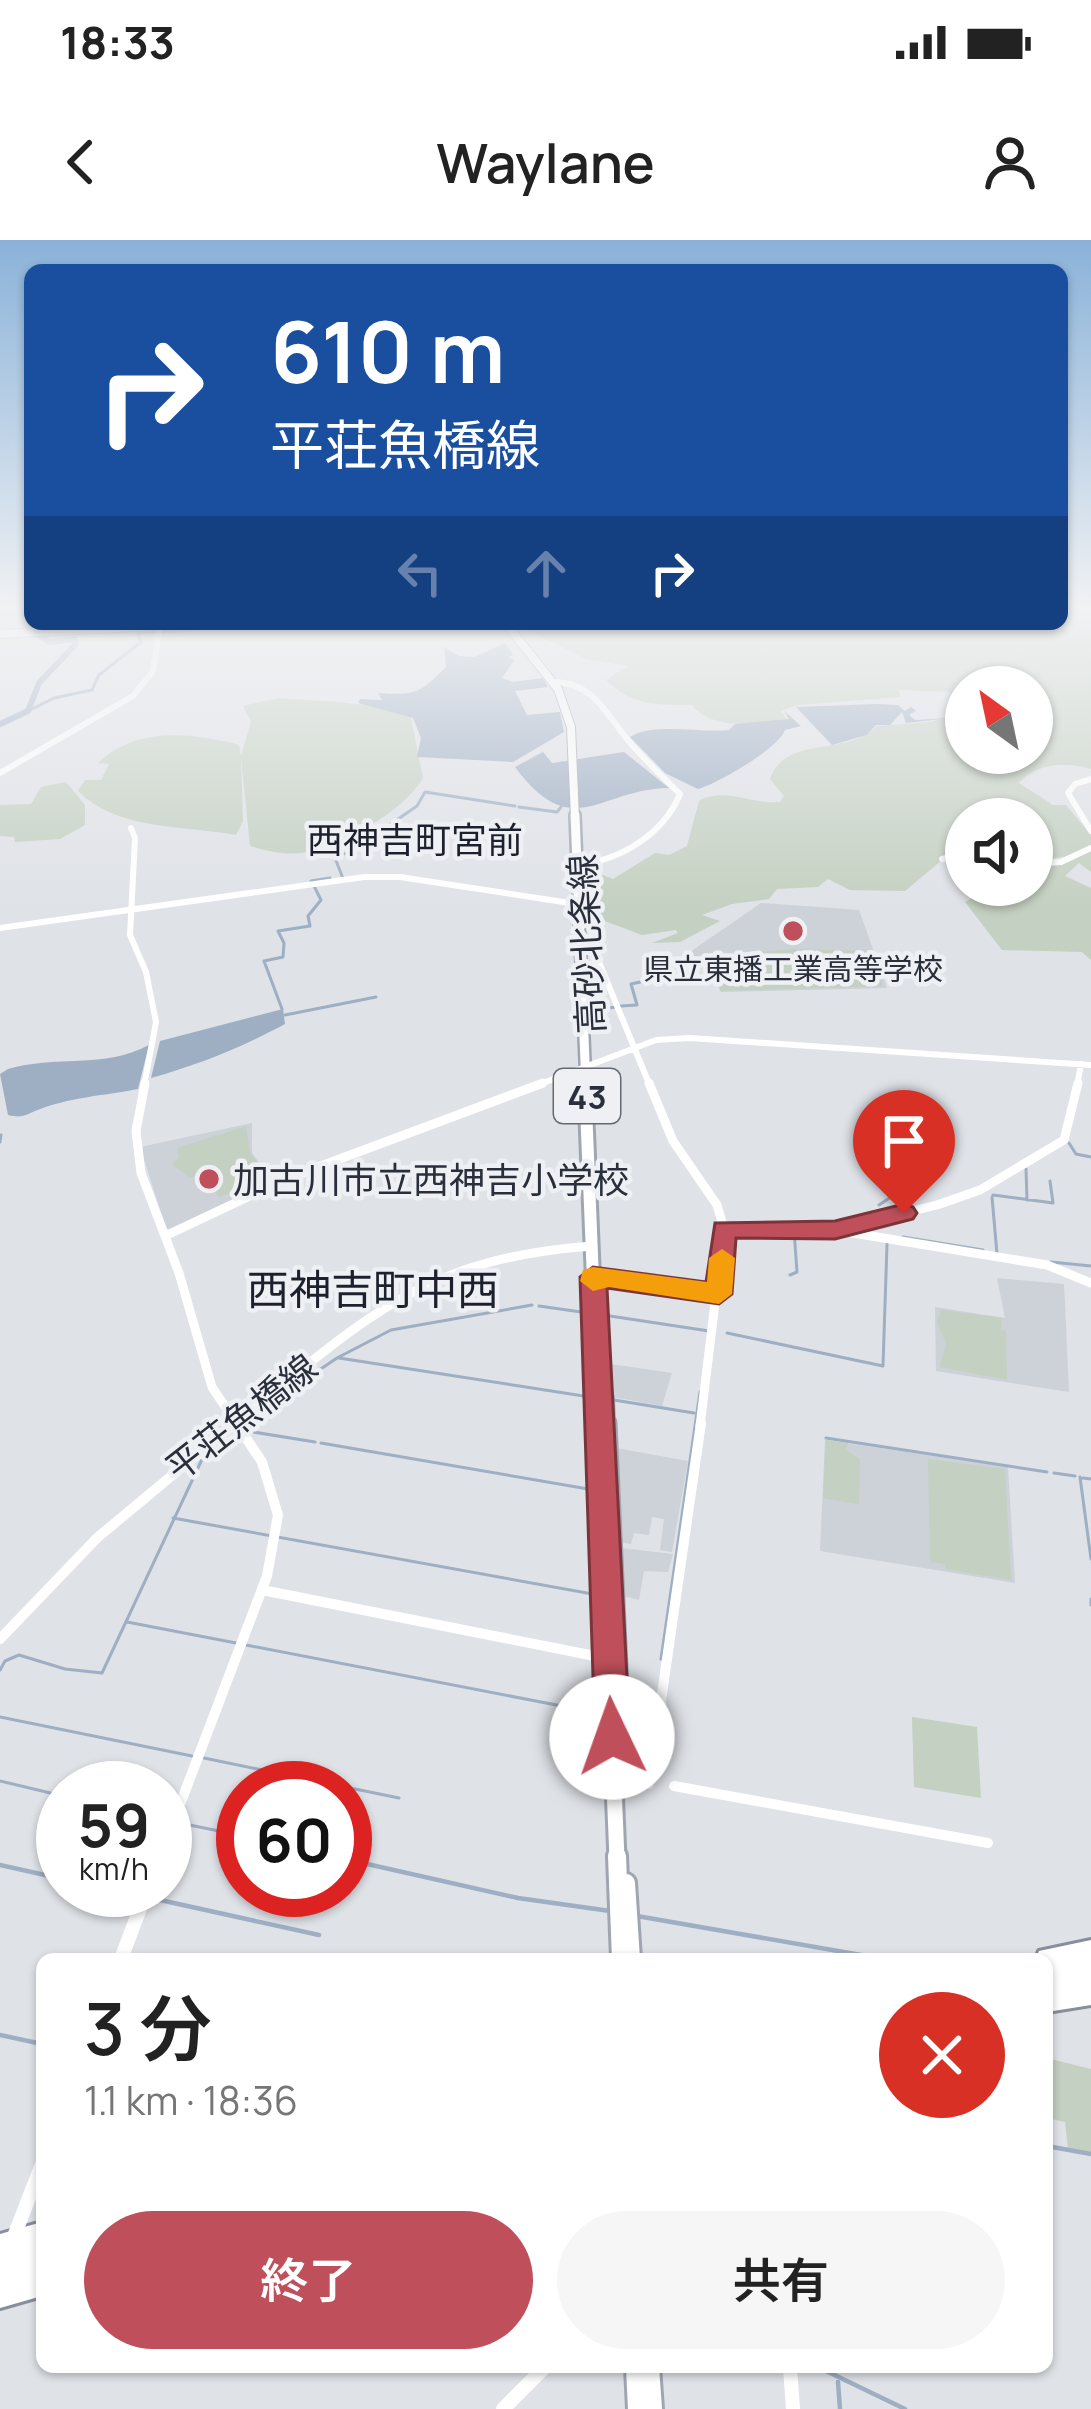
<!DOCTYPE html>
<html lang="ja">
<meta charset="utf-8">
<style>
body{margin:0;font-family:Manrope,"Noto Sans JP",sans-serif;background:#f6f6f6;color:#222;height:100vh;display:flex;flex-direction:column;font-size:45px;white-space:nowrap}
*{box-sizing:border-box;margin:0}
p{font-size:39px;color:#767676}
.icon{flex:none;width:66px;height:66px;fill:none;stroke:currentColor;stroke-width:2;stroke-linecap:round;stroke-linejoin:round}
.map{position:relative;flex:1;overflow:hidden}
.details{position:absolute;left:36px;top:1713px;width:1017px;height:420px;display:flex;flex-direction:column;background:#fff;border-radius:18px;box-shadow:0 3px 9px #0004}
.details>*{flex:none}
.top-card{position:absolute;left:24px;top:24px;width:1044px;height:366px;border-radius:18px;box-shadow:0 3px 9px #0004;background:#1a4fa0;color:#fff;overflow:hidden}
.needle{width:78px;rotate:327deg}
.tools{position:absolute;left:945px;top:426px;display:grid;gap:24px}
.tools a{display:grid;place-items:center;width:108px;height:108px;border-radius:50%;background:#fff;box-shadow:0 3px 9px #0004;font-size:60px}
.speed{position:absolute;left:36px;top:1521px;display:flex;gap:24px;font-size:60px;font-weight:700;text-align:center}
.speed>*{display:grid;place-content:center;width:156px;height:156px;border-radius:50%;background:#fff;box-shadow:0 3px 9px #0004;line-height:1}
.speed small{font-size:30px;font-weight:400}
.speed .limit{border:18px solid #d22;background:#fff;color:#111}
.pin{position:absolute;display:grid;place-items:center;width:102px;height:102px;color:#fff;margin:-123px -51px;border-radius:50% 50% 50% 0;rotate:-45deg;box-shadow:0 0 12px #0007}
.pin .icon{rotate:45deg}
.me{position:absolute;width:132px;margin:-66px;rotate:357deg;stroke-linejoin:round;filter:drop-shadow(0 0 9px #0008)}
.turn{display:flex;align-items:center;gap:42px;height:252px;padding:0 48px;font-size:54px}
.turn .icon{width:156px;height:156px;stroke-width:2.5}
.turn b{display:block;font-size:84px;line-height:102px}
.lanes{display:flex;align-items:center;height:114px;padding:0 48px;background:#0003;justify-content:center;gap:60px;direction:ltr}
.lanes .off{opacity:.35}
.round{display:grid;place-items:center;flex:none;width:126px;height:126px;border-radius:63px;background:#f6f6f6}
.head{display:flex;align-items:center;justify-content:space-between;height:204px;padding:0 48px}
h1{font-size:72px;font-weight:600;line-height:90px}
.primary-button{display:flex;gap:24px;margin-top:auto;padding:24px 48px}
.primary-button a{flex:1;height:138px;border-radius:72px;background:#bf505b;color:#fff;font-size:48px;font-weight:600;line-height:138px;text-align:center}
.primary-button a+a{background:#f6f6f6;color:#222}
.status{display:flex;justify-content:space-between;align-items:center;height:84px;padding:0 60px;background:#fff;direction:ltr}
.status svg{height:33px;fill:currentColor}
header{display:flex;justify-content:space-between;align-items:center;height:156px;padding:0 48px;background:#fff;font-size:54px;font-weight:600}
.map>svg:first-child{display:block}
.built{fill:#cdd1d8}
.green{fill:#c4d0c1;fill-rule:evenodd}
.water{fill:#9eaec3}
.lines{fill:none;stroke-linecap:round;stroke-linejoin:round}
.stream-far1{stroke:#9eaec3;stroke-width:3}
.stream{stroke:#9eaec3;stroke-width:4.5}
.river{stroke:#9eaec3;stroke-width:6}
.primary-far4-casing{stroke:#a0a6b1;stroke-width:10}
.primary-far3-casing{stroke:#a0a6b1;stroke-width:14}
.primary-far2-casing{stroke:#a0a6b1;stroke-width:18}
.primary-far1-casing{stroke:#a0a6b1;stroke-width:21}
.primary-casing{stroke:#a0a6b1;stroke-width:24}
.highway-casing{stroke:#888f9c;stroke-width:6}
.secondary-far3{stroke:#fff;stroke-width:6}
.secondary-far2{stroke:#fff;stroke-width:9}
.secondary-far1{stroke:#fff;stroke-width:10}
.secondary{stroke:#fff;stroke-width:14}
.primary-far4{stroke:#fff;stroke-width:8}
.primary-far3{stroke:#fff;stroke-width:9}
.primary-far2{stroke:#fff;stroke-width:12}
.primary-far1{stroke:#fff;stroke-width:15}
.primary{stroke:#fff;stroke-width:18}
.highway{fill:#fff;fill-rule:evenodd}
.route{fill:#bf505b;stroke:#7c343b;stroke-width:3}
.slow{fill:#f59e0b}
.poi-dot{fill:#bf505b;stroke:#eef0f4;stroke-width:4.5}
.labels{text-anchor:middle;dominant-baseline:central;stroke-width:9;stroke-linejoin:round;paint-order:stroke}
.far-poi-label{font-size:30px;fill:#2a2f3c;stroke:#eef0f4}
.shield{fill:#eef0f4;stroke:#656973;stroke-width:3}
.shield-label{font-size:33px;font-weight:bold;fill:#2a2f3c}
.far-quarter-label{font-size:36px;fill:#1c212d;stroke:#eef0f4}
.street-label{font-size:36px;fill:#2a2f3c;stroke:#eef0f4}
.poi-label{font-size:36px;fill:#2a2f3c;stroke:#eef0f4;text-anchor:start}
.quarter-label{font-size:42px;fill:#1c212d;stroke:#eef0f4}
</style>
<div class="status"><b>18:33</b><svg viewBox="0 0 49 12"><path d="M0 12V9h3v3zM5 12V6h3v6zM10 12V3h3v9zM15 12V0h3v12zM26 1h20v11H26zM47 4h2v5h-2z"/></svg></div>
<header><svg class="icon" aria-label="back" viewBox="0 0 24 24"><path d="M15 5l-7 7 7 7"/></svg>Waylane<svg class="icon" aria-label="person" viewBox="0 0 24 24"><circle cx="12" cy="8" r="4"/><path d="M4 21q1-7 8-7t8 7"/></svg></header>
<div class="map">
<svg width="1091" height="2169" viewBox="0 0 1091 2169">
<rect width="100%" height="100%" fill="#dfe2e7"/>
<path class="built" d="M761,663L859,670L887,748L721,752L712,717H692L690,712Z
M252,883V913L274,943L171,990L166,988L140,907Z
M997,1038L1064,1044L1069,1152L936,1131L935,1067L1005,1078Z
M611,1124L672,1133L662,1166L613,1157Z
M825,1200L1008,1227L1015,1343L820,1311Z
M616,1208L688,1221L672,1312L660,1310L664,1279L652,1277L649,1295L634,1293L631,1304L620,1302Z
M620,1308L673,1314L668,1332L644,1331L639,1360L623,1356Z
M572,1471L605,1478L607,1530L562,1521Z"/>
<path class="green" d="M1062,367H1091V529C1066,522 1038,522 1019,543L1053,565H1066L1091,595V632L1079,623L1065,636L1091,648V720L1082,712L1002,710L965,662L981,653L974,645H1032V626L1074,620L1069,616L1032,621V579H966V612L948,615L905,651L850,650L828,639L818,647L777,649L769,659L732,664L702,675L720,681L680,702L652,703L678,693L676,690L642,695L594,677L596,652L591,642L600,634L613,639L655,613L669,615L687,606L699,561C724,546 752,565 780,562L784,556L770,539C785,494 850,517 877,486L930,482L965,472L949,452L898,450L901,457L799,465L780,471L787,479C762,486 710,490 692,465C656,465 632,466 606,440L628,426L586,419L514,384H1062ZM966,447H1032V513H966Z
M279,458C321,462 372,460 411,478L423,538C402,573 346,602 306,612C289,616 267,611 250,606L241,517L243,581L236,595C182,585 119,591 78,551L85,540H101L109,524L98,523C137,487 185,493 233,503L239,505L241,516L251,482L243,466Z
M66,542L85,565V585L60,599L15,602L14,597L0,596V565L31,564L41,547Z
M792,709L867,711L883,746L720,751L713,716Z
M246,886L250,912L272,943L234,961L228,954L219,957L201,934L190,938L172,924L179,918L177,908Z
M941,1070L1001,1078V1090L1006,1091L1007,1140L940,1127L946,1103L937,1082Z
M826,1200L848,1203L846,1210L860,1219L859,1264L823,1258Z
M928,1219L1005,1229L1011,1340L945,1329V1324L930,1322Z
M912,1477L977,1487L981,1558L914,1547Z
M1047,1818L1091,1829V1913L1068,1908L1065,1882L1047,1878Z"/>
<path class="water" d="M505,403L513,415L508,417L514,420L502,438L513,442L543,438L548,447L515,451L527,475L560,472L564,492L513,522L417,517L421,498L413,478L358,463L360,459L382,460L378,453C418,456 420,452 446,427L444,407L459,416L474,417Z
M876,464L898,465L905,471L911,467L916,471L909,475L915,480L950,478L906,483L902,472L890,485H876L867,495L832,505L796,467Z
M784,471L801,486L785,490C779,508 717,544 698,549L665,533L630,497C652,482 700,493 729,490L735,484L789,479Z
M543,512L552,523L624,512L669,548C599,549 572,604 515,527Z
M283,769L285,784C240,808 200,824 151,838L160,801Z
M149,805L138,849C102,856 70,857 35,871C24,876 21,878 8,875L0,834L8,829C54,815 105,829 149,805Z"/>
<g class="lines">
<path class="stream-far1" d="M0,375L30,372
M28,471L54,458L92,450L99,435L141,402L138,393L192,390L193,386
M519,567L557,572L561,567
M356,608L417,566L425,552L515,566
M342,636L335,618L353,610
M311,641L330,638
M621,766L637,765L631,744L654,739
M282,769L264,721L283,717L284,703L278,691L310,686L308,676L321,660L314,646
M594,771L615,767
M285,775L376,757
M0,902L1,895
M1069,903L1076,914L1091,917
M1026,929L1027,960
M993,955L1053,963L1050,941
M992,957L997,1014
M879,965L894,955L886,939L893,932L883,923L903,918L914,909L913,903
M903,997L983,1010
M1051,1022L1091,1026
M790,1035L797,1032L794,990
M539,1066L588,1073
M610,1076L709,1091
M727,1093L883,1126L887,1004
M339,1118L590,1157
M614,1160L694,1173
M250,1177L337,1118L391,1090L532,1065
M247,1191L315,1202
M826,1198L1047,1232
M321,1203L594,1250
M1054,1233L1075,1236
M1080,1237L1091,1319
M1083,1238L1091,1239
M173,1278L598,1355
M1091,1359V1365
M127,1382L236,1403
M246,1405L603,1474
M661,1419L700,1152
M0,1430L5,1421L19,1415L65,1429L102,1433L204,1215
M0,1477L192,1516
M204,1518L399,1558
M0,1541L63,1556
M180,1583L243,1596"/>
<path class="stream" d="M345,1619L518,1658L610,1671
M0,1625L63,1639
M114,1650L142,1656
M151,1658L319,1695
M637,1676L884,1719
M1015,1719L1036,1715
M0,1795L42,1804
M1047,1906L1091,1914
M818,2127L905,2169
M838,2142L840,2169"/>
<path class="river" d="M0,484L28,471L39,443L75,405V399L50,402L40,396L59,384"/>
<defs>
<path id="primary-far4" d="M506,384L558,449L571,487L575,578
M0,394L193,384"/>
<path id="primary-far3" d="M575,575L586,846"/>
<path id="primary-far2" d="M585,843L599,1186
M606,1158L607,1186"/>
<path id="primary-far1" d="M599,1183L617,1619
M607,1183L623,1539"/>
<path id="primary" d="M617,1616L621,1719
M626,1643L631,1719
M635,2127L637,2169
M650,2127L653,2169"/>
<path id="highway" d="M1091,1700V1765L1047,1772V1719H1036L1039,1711Z
M42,1982V2056L0,2068V1994Z"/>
</defs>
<use href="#primary-far4" class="primary-far4-casing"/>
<use href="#primary-far3" class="primary-far3-casing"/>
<use href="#primary-far2" class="primary-far2-casing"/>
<use href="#primary-far1" class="primary-far1-casing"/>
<use href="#primary" class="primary-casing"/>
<use href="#highway" class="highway-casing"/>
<path class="secondary-far3" d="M553,442C595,442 607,476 632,505C647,522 664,538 680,554C663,595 620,620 578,625
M0,533L133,456L153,431L160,386
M1091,539L1075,544L1068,553L1091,591
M131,588L135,598L130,695L146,732L156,782L144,846
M942,619L966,614
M1032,624L1061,622L1091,608
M0,688L364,637H400L583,665
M580,706L594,710L650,846
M535,846L656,800L690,798L1091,825
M1077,846L1081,824"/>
<path class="secondary-far2" d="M145,843L136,891L141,933L179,1033L212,1147L238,1186
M649,843L673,901L717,965L724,989L700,1186
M724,989L835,990L937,965L980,950L1064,900L1078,843
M841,991L1047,1025L1091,1043
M165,996L286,939L543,843
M593,1037L719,1054
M231,1186C362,1083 416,1019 592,1006"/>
<path class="secondary-far1" d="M262,1350L610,1419
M0,1399L97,1298L235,1183
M649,1544L701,1183
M674,1546L988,1603
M165,1604L267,1336L278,1275L262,1222L236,1183"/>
<path class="secondary" d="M121,1719L147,1650
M13,1999L42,1924
M790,2127L793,2169
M503,2169L545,2127"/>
<use href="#primary-far4" class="primary-far4"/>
<use href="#primary-far3" class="primary-far3"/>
<use href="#primary-far2" class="primary-far2"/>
<use href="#primary-far1" class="primary-far1"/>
<use href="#primary" class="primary"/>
<use href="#highway" class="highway"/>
</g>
<linearGradient id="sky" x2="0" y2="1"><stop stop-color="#8ab2d9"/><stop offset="0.55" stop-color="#f1f2f4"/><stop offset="1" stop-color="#f1f2f4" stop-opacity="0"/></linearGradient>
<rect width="1091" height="670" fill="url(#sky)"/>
<path class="route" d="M904,964L913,967L917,973L913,979L835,999L736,998L732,1054L719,1064L607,1048L630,1497L625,1509L612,1514L600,1509L595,1497L580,1037L593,1027L706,1042L715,983L835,981Z"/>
<path class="slow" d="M722,1009L735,1018L732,1054L719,1064L609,1047L593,1051L580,1041L583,1030L593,1027L707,1042L709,1018Z"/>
<g class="poi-dot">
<circle cx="793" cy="691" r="12"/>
<circle cx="209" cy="939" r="12"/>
</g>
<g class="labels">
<g class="far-poi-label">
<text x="793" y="728">県立東播工業高等学校</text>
</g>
<rect class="shield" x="554" y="829" width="66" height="54" rx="9"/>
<g class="shield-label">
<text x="587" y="856">43</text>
</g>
<g class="far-quarter-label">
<text x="415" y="599">西神吉町宮前</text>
</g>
<g class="street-label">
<text transform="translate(586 704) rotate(-93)">高砂北条線</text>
<text transform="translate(241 1177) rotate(-38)">平荘魚橋線</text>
</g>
<g class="poi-label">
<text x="233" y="939">加古川市立西神吉小学校</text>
</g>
<g class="quarter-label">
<text x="373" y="1049">西神吉町中西</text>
</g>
</g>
</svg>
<div class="tools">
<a><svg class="needle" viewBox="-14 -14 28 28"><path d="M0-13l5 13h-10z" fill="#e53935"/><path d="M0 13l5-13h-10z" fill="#767676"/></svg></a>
<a><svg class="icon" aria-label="sound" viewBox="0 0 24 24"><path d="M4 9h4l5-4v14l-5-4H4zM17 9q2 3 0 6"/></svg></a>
</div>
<div class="speed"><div>59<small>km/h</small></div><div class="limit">60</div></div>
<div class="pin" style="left:904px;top:973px;background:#d93025"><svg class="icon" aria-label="arrive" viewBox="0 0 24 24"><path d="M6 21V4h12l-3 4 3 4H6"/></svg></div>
<svg class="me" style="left:612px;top:1497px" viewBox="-20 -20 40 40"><circle r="19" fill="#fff"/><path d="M0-13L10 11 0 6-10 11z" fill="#bf505b"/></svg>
<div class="top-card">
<div class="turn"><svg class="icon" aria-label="right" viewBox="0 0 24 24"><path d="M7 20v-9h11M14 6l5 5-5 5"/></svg><div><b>610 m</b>平荘魚橋線</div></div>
<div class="lanes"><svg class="icon off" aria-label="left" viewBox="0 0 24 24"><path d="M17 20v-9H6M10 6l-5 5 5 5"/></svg><svg class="icon off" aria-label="ahead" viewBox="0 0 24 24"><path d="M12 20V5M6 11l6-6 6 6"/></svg><svg class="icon" aria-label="right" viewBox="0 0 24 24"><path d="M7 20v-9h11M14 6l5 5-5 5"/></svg></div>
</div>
<section class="details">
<div class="head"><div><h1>3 分</h1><p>1.1 km · 18:36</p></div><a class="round" style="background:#d93025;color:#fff"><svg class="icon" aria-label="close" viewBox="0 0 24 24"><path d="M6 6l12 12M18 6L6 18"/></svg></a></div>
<div class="primary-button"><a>終了</a><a>共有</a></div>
</section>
</div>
